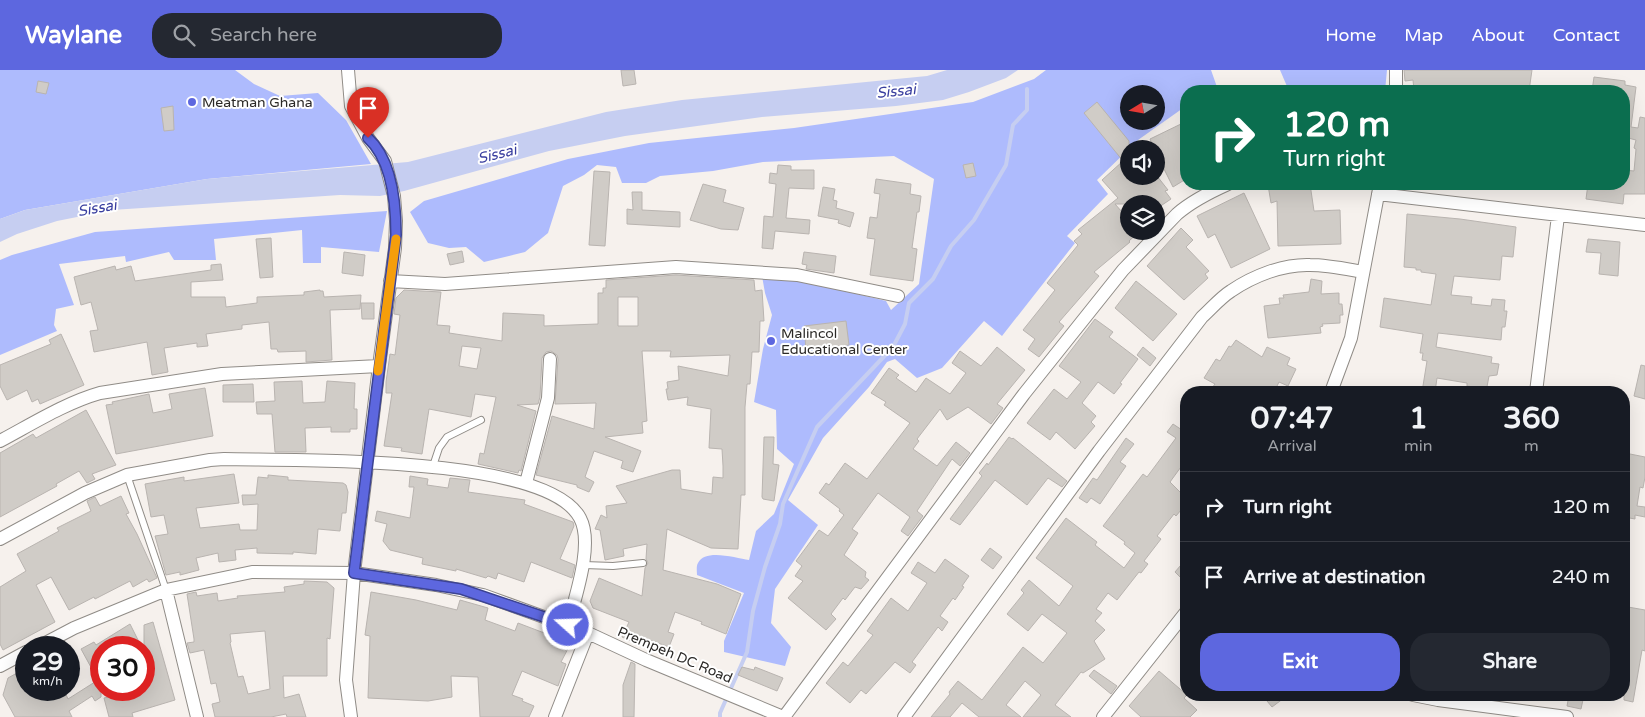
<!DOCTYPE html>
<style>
body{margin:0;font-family:"Varela Round",sans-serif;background:#242831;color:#f1f3f6;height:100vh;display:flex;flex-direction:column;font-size:19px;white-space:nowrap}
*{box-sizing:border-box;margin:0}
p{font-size:16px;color:#9ea1a6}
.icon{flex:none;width:28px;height:28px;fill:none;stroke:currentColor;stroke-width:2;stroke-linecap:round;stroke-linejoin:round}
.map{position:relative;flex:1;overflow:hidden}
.side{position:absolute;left:1180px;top:316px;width:450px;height:315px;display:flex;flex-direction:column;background:#171b24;border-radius:20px;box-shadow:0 5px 20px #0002}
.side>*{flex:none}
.banner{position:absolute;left:1180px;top:15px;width:450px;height:105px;border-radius:20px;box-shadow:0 5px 20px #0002;background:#0b6e4f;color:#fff;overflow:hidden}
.needle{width:32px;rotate:259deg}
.buttons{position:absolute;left:1120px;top:15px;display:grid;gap:10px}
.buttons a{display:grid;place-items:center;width:45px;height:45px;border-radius:50%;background:#171b24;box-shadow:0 5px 20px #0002;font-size:25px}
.speed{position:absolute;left:15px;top:566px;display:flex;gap:10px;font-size:25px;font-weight:700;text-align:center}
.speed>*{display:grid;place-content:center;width:65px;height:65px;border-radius:50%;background:#171b24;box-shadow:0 5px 20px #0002;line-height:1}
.speed small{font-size:12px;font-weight:400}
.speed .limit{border:8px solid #d22;background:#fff;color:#111}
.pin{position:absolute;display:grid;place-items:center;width:42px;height:42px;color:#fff;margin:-51px -21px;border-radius:50% 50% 50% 0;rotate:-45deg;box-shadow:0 0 5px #0007}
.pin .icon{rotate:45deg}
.me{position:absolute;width:55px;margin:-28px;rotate:290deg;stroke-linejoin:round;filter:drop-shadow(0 0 4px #0008)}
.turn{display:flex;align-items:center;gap:18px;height:105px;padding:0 20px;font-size:22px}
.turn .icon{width:65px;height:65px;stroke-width:2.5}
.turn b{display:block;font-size:35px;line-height:42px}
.eta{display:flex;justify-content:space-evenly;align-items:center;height:85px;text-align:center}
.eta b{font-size:30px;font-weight:700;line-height:35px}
.button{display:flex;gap:10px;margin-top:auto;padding:10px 20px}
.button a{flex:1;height:58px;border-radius:20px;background:#5d67df;color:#fff;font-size:20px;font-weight:700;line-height:58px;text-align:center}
.button a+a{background:#242831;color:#f1f3f6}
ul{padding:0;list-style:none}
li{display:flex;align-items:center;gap:15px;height:70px;padding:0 20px;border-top:1px solid #363941}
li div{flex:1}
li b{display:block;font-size:19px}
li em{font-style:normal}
header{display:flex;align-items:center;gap:30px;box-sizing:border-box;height:70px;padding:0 25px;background:#5d67df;color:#fff}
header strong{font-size:24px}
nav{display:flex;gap:28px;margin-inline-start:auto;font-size:18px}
.search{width:350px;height:45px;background:#242831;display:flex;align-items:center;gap:12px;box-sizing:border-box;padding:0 18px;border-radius:20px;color:#9ea1a6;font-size:19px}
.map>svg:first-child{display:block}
.green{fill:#aebbfd;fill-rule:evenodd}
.water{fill:#c6cef1}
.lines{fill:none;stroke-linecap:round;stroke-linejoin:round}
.stream{stroke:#c6cef1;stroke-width:4}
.building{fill:#d0ccc7;stroke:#b9b4b0;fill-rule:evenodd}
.service-casing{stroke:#908c87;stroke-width:8}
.minor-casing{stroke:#908c87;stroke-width:14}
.service{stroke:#fff;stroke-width:6}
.minor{stroke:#fff;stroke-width:12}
.route-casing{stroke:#3c4391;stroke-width:12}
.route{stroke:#5d67df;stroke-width:9}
.slow{stroke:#f59e0b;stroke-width:9}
.poi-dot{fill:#5d67df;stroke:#fff;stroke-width:2}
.labels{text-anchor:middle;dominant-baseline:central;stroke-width:4;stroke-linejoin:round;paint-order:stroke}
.poi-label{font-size:14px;fill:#2b2927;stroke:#fff;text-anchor:start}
.street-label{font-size:14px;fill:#2b2927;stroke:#fff}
.water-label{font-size:15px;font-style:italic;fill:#393e9f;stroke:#fff}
</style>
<header>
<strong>Waylane</strong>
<div class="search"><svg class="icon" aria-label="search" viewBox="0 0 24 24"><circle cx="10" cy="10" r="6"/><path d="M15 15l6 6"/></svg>Search here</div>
<nav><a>Home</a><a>Map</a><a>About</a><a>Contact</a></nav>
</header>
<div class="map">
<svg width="1645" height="647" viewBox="0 0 1645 647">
<rect width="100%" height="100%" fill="#f6f1ed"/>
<path class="green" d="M0,0H235L254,14L280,26L318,23L346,50L371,94L207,109L25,140L0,149Z
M1046,0H1211L1217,17L1209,21H1186V36L1138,70L1097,110L1108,124L1067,166L1075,173L1002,266L984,251L942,298L917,308L895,289L887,292L869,317L823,368L788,430L818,455L775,519L771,553L791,577L785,596L724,582V571L744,523L697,505C697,502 696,496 698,493C705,478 736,488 749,490L756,461L774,444L794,394L777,379L776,340L754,332L763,279L772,245L765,223L762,206L792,208L886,231L891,240L919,214L934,109L894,86L763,92L713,101L660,106L646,113H622L616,97L597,95L584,105L563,116L548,163L525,182L484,192L466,177L449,178L428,173L410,142L424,131L568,89L649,73L794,58L973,32L1034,9ZM1129,24H1156V51H1129Z
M1280,0H1387L1385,21H1289Z
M387,141L379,182L321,177V193H303L302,160L214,169L216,190H174L169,182L126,192L125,186L59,194L74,235L56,239L54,255L57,261L0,285V190L12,185L95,162Z"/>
<path class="water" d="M947,0H1018L1006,8L969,22L943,30L896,36L762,47L625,66L549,81L404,121L380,126L340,125L112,140L57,151L17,164L0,172V149L25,140L207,109L408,92L606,42L682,30L927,6Z"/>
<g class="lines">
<path class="stream" d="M720,647V643L747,582L753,541L765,497L780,454L783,434L817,357L893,277L905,254L909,233L933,209L951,176L974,150L1006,95L1013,55L1027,40V19"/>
</g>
<path class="building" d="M621,0H634L636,14L623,16Z
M1404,0H1532L1529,21H1504L1474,17L1473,21H1443L1444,17L1414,20L1413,10L1405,11Z
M1594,7L1625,11V15L1636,17L1631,57L1638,58L1640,47L1645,48V124H1624L1623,134L1586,129L1588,114H1624V100L1634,101L1636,79L1634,78L1636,70L1624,67V21H1592Z
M38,11L49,13L46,24L36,22Z
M1097,32L1129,71V106H1157L1168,120L1165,121L1171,129L1156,139V134H1115L1129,150V161H1140L1129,171L1130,172L1094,202L1099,206L1059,252L1064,256L1039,287L1028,279L1035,269L1023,260L1055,220L1047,213L1078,175L1074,171L1082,164L1078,160L1118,128L1102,110L1123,91L1084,43Z
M173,36L174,60L164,61L161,38Z
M1183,53L1186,61V109L1173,117L1156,83V79H1154L1150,69Z
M973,93L976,106L966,108L963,95Z
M778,95L791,96V100H814V119L789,118L786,148L810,150L809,164L775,161L773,179L762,178L764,146L773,147L776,114L769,113L770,103L777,104Z
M594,101L610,102L605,176L589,175Z
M876,109L911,114L910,124L921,126L919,142H917L912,178L917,179L913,211L870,205L875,169L867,168L870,147L877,148L880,124L874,123Z
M703,114L726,120L723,132L744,138L738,160L721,159L690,150Z
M1275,114H1310L1314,141L1340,140L1341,174L1278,176L1277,131L1271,133L1268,115Z
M823,117L835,119L833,130L837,131L836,138L854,143L850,157L838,153L839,150L818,146Z
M632,122H642V140L680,142V157L627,154V139L633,140Z
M1244,123L1270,179L1231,198L1215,164L1208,168L1197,146Z
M1407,144L1460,149L1516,157L1513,187L1502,186L1500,210L1454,206L1451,225L1472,227L1471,234L1491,236L1492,229L1505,230L1504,241H1507L1505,257H1502L1501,270L1438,263L1436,277L1492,287L1491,293L1499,294L1497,305L1489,306L1486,322H1473L1474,317L1467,316V313L1437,308L1435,322H1422L1427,291L1422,290L1423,283H1420L1423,264L1380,257L1384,228L1431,235L1436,204L1421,202V200H1416V198L1404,197Z
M1181,158L1193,170L1186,177L1209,201L1205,204L1208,208L1184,230L1147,196Z
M271,168L273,207L260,208L256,169Z
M1588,169L1620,172L1618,206L1599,204L1601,183L1586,182Z
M462,181L464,192L450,195L447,184Z
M344,182L365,185L363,206L342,203Z
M804,182L836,186L834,203L806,199L807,195L802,194Z
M221,194L223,210L191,212V227H225L226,237L257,233V227L304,225V222L320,220V221H323L324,227L361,225L360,239L330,240L332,290L306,292V281L278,282L277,279H271L269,252L242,255V259L206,264L208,276L197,277V273L164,278L168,302L152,305L147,272L94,282L90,261L98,260L91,232L81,235L74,207L115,196L116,200L131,196L135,211L211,200V195Z
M676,205L754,210L755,221L762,220L764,251H760L759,282H752L750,314H747L745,337V425H741L738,479L711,478L667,459L663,500L717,514L741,524L726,564L701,554L702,552L675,542L668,562L674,564L669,577L636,565L633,572L622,567L629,552L593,538L590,531L599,508L642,526L645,498L648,493L646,489L647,474L623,479L624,486L605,490L600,460L595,459L601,445L607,448L606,436L627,433L616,416L672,400H680L681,419L712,424L713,407L723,408V396L722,379L709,378L711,339L687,335L688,327L668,330L666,319H668L667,312L679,310L678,296L728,306L730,285L670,287L671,281H642L647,351L642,352L643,363L605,367L641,381L633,402L621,398L623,391L594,381L585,407L594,412L589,422L577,417V415L536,405L552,346L594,359L596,333L555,334L558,289L557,285L551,281L546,282L542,288L540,327L538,334L517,335L536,341L521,401L519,400L518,403L478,394L480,383L484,384L496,327L475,324L471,347L429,339L422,384L401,381L402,378L384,376L392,323H386V312L390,284L395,285L400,245L394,244L396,228L404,220L441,222L437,255L450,256L449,263L502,271L503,243L544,245V256L598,254V223H603V218H606V210ZM618,227H638V256H618ZM462,276L481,278L477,299L459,296Z
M1311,209L1322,211L1321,224L1339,223V234H1342L1343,245H1340V253L1322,254L1323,256L1320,257L1321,263L1268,268L1264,236L1280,234L1279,228H1284L1283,225L1309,222Z
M1136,211L1177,244L1153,271L1115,238Z
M361,233H374V249H362Z
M1095,249L1113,262L1109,267L1138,289L1120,313L1122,314L1114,324L1098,312L1082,333L1096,346L1091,352L1095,356L1075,379L1056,362L1050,370L1027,353L1054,319L1067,329L1081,312L1059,296Z
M846,251L849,275L806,280L804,256Z
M61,264L84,315L40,334L38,329L32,332L27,320L7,330L0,316V295L51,274L49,270Z
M1236,270L1262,287L1267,277L1290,288L1287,295L1296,299L1288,316L1279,312L1274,322H1209L1215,314L1204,308L1216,289L1220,291L1229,276L1231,277Z
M997,277L1025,300L997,334L1003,338L991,354L968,337L947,350L940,339L917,369L919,371L913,379L937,396L956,372L970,383L960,396L952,389L917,441L923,446L908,466L901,461L910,447L878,423L852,459L858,463L844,485L866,502L865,507L869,510L861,519L855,517L845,530L843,528L831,544L836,549L826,560L788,528L803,511L795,506L802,496L796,491L819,460L828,466L844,445L839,441L840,439L819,423L826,413L829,415L845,393L867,409L910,353L884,335L886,332L871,323L889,298L899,305L896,308L916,322L926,308L950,324L966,303L952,293L960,281L981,296Z
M1143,277L1156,288L1150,296L1137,285Z
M1641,295L1645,296V329L1634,326Z
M302,311L303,333L325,332L327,311L355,313L354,339H357V359H350V362H331V357L305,358L306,382H275L272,344H257L256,332L275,331L274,312Z
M253,314L254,332H223V315Z
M205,318L213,366L116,384L106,335L113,334L112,332L149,324L153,343L172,339L169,324Z
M86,340L116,395L92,404L95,409L87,413L79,401L56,414L57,416L0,447V383L33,364L36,368Z
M1173,354L1182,360L1186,355V390L1170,412L1186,428V434L1176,446L1174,444L1157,466L1161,469L1144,491L1148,494L1141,503L1139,502L1117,530L1108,523L1096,539L1102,543L1095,551L1105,560L1094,571L1105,589L1083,603L1081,602L1055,635L1071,647H1023L1041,625L1025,611L1006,635L1021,647H979L962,633L950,647H931L950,624L949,622L958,611L982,630L1023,577L1043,593L1067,563L1042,544L1028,561L1007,544L1024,523L1021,520L1029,510L1059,536L1073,516L1036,488L1066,448L1097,472L1095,475L1124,498L1135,483L1124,474L1125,472L1103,456L1143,404L1147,407L1176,368L1167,362Z
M764,367H774L773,394L779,395L774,431L763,429L762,427Z
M1009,367L1012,369L1013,368L1067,411L1062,417L1048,408L1027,435L995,410L960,455L950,449L982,406L979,403L987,393L988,395Z
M1126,368L1134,374L1120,392L1126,396L1100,434L1091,428L1087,433L1079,428L1093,408L1097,410Z
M1625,383L1645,387V407L1643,418L1640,417L1637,436L1645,437V447L1635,445V449L1624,447Z
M234,404L239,433L196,438L200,458L239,454L240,460H257L258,434L243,435L242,425H256L258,407L268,408V405L288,407V410L343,413L346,415L348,422L346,443H342L340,461L318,459L316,484L293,482V484L257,483V478L235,480L236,490L219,492L218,483L196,488L199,500L180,505V502L166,505L155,466L168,464L164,445L151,447L145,414L184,407V411Z
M410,406L428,409L427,415L448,418L450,408L470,410L468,422L525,430L524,434L573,452L574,456L560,489L575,495L572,508L531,492L524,512L498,503L496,509L488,506L486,508L456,499V501L422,494L423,488L390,480L383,471L387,454L375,451L377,441L410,448L414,417H409Z
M121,426L129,443L126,444L137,464L157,508L149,512L147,509L133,517L130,511L95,529L94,527L69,540L51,507L36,515L55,552L3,580L0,574V517L26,501L17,484L59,461L57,458L91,441L87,431L95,427L100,436Z
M990,478L1002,487L993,499L981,490Z
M945,489L969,506L962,516L964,517L955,530L953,528L940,546L948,552L942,561L938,557L912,592L916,595L910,603L895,592L866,624L861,620L850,633L826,613L843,592L848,596L873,565L867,561L891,528L908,541L927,513L911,503L918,492L935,503Z
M1186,489V513L1175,502Z
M304,511L327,512L334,518L330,569L327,568V606H283L284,628L299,624L306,647H287L286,644L271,647H215L212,634L220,632L216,613L211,614L204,580L190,583L187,573L194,572V569L187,524L196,522L197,526L217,523L218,531L238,528L237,526L285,522L284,517L304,514ZM265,561L270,619L248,624L243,606L238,607L230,573L231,572L230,564Z
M371,522L416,530L457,540L460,530L488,538L485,550L515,561L518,553L560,569L562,566L572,571L561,592L566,594L558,616L522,601L512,625L523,629L522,631L534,636L529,647H480L478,607L451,606L452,627L428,631L368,628L370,566L365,565Z
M1628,537L1645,540V581L1642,580L1633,632L1624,630V547H1626Z
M153,552L175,630L132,643L133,647H109L104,628L144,620V555Z
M130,554L142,578H101V627L95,631L92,626L69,641L72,647H15L3,625L8,608L26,598V620H64L68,629L98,610L81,579L94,572L96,575Z
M631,592L635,594L634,647H623V615Z
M742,597L754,600L755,597L783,608L777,621L738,605Z
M1094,600L1117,616L1111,624L1089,606Z
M1159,601L1187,625L1184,628L1197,640L1190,647H1141L1129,636Z
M1262,625H1288L1272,637Z
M1569,625H1584L1581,639L1567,636Z"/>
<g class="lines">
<defs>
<path id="service" d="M433,396L439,378L447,367L481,350
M127,405L166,520
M584,495L613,496L643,493"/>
<path id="minor" d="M348,0L351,36L368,68L385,91L394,126L396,151L395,178L379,296L354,503L346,610L351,647
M1396,21V0
M1378,124L1645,155
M390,211L445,214L676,197L797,205L898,226
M1331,322L1351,268L1380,114
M1536,322L1558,146
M0,371C32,354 65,333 100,323L222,304L379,296
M526,413L548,328L550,289
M0,469L85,423L127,405L210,390L224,389C292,391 546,384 580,448C594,474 575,527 568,555
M166,520L197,647
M36,578L74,558L166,520L252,502L354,503L436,515L483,525L588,563L646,590L783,647
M0,596L26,582
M1413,625L1438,630L1567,647
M555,647L588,563
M784,647L1024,324L1123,200L1177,144C1192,131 1210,122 1228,114
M904,647L1099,381L1202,247C1211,239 1220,228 1231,221C1253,206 1283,194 1310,195C1328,195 1346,199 1363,202
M1103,647L1186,542"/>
</defs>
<use href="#service" class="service-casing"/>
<use href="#minor" class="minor-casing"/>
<use href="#service" class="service"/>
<use href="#minor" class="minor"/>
</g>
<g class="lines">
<defs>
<path id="route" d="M368,68C392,90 396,134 396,165L354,503L461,519L568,555"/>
</defs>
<use href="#route" class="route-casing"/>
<use href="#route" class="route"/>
<path class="slow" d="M378,301L396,169"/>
</g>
<g class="poi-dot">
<circle cx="192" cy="32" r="5"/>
<circle cx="771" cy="271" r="5"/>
</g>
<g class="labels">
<g class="poi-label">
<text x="202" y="32">Meatman Ghana</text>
<text x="781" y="263">Malincol<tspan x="781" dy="16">Educational Center</tspan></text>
</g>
<g class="street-label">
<text transform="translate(675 585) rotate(23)">Prempeh DC Road</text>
</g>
<g class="water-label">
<text transform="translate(896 21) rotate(-6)">Sissai</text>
<text transform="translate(497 84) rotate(-14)">Sissai</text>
<text transform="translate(97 138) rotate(-10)">Sissai</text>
</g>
</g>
</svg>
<div class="buttons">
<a><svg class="needle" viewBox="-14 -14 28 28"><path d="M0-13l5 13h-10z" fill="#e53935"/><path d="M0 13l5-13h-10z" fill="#9ea1a6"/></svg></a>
<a><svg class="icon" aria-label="sound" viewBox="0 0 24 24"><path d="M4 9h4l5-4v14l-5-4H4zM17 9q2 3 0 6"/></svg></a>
<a><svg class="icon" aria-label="layers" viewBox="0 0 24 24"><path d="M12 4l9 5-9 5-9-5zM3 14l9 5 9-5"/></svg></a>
</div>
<div class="speed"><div>29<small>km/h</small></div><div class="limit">30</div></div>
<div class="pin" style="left:368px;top:68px;background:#d93025"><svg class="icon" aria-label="arrive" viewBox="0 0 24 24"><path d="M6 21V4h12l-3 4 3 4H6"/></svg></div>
<svg class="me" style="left:568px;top:555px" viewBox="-20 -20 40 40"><circle r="17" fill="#5d67df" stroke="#fff" stroke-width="3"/><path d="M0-11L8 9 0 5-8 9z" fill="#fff"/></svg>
<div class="banner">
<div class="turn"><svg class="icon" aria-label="right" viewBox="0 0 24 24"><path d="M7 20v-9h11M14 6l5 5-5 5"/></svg><div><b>120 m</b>Turn right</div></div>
</div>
<section class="side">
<div class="eta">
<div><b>07:47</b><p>Arrival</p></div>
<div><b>1</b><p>min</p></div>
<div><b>360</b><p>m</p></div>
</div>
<ul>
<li><svg class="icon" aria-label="right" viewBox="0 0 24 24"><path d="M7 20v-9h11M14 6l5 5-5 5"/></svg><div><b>Turn right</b></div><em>120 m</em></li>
<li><svg class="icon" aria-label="arrive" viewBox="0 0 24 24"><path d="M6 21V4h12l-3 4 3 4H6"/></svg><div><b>Arrive at destination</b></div><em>240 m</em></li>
</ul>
<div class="button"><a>Exit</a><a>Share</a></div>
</section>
</div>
